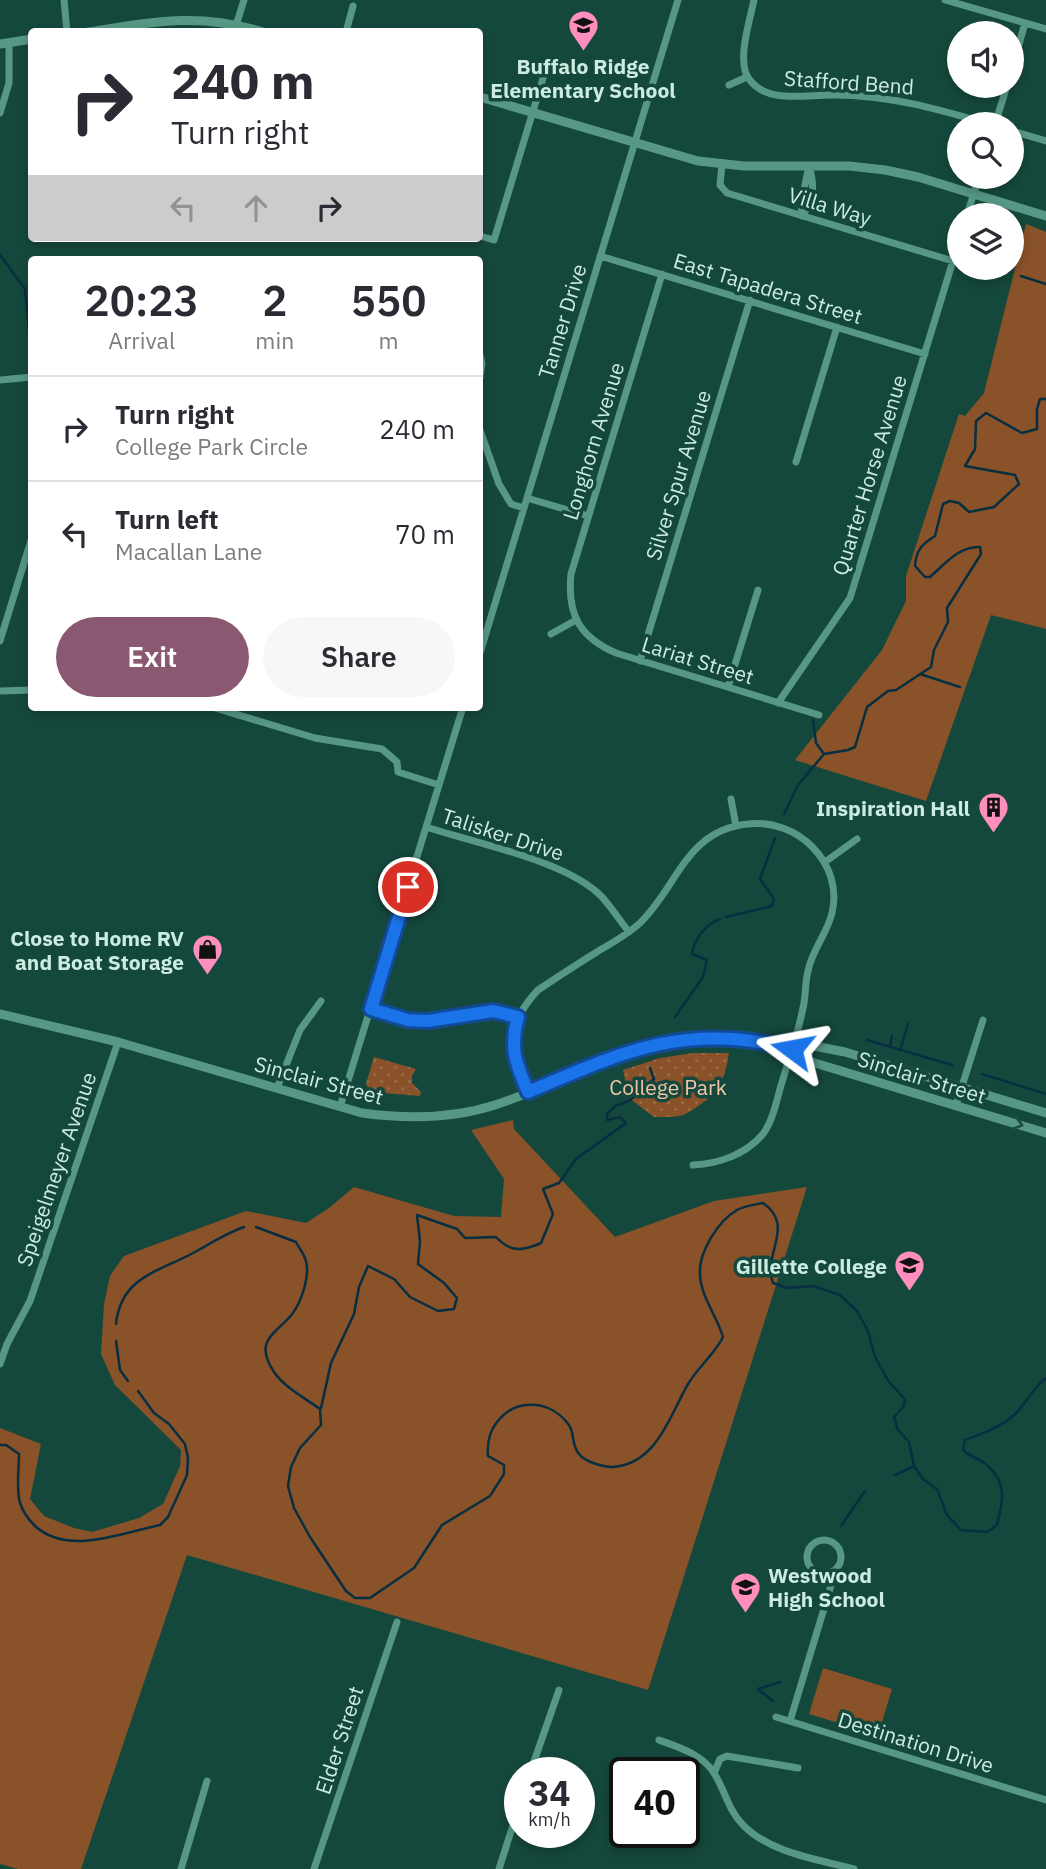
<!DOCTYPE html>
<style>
body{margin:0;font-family:"IBM Plex Sans",sans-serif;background:#f7f7f7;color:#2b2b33;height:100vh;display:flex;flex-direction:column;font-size:26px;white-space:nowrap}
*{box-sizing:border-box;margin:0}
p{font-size:23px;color:#7c7c81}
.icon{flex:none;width:38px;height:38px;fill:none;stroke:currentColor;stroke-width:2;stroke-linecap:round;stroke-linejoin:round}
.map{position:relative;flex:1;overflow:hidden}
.sheet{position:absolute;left:28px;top:256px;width:455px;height:455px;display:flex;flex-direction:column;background:#fff;border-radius:7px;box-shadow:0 4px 10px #0003}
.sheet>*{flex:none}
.banner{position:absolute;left:28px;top:28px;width:455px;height:214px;border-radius:7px;box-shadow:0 4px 10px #0003;background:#fff;color:#2b2b33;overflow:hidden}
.controls{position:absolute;left:947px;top:21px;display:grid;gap:14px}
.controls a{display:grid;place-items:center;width:77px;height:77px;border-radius:50%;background:#fff;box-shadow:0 4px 10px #0003;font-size:35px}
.speed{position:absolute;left:504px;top:1757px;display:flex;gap:14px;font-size:35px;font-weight:700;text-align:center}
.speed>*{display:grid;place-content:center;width:91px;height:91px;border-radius:50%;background:#fff;box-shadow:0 4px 10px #0003;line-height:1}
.speed small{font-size:18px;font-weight:400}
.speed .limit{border:4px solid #111;border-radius:10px;background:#fff;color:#111}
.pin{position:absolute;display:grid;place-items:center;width:60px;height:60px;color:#fff;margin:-30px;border:4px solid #fff;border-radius:50%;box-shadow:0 2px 7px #0007}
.me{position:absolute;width:77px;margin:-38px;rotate:283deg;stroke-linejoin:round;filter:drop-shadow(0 0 5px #0008)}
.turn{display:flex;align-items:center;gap:24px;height:147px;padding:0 28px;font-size:32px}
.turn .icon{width:91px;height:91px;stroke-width:2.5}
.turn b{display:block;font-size:49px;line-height:60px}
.lanes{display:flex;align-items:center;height:66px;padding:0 28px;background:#0003;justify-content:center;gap:35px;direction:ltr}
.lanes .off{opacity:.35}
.eta{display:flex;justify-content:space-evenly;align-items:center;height:119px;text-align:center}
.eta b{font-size:42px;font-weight:600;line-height:49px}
.action{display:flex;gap:14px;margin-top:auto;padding:14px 28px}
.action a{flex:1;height:80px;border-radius:42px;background:#8a5870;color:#fff;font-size:28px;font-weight:600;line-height:80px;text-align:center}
.action a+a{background:#f7f7f7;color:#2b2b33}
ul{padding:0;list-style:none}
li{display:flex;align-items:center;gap:21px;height:105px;padding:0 28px;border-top:2px solid #e1e1e2}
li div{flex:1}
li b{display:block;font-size:26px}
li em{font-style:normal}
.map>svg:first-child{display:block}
.green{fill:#895228}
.park{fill:url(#park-dots)}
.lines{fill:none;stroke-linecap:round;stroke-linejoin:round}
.stream{stroke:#072e41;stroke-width:2.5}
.minor{stroke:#569786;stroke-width:7}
.tertiary{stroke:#569786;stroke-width:9}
.oneway{stroke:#1c5043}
.route-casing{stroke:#114b97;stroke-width:18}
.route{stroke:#1a73e8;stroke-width:12}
.labels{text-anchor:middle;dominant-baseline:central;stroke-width:7;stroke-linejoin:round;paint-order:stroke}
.poi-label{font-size:21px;font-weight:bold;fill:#ccece2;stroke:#15483c;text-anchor:end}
.street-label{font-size:21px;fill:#ccece2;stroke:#15483c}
.park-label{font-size:21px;fill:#f2c4a6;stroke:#15483c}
</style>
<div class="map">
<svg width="1046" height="1869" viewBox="0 0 1046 1869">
<defs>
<pattern id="park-dots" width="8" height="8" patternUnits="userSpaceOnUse" patternTransform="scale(1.75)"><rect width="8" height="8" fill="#895228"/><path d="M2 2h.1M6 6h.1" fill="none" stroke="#986b47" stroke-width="1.8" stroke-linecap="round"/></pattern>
</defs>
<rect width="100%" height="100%" fill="#15483c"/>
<path class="green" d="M1026,224L1046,232V629L991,615L926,801L795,760L882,650L906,601V576L959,414L965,416L984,393Z
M513,1120L514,1129L615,1237L714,1201L807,1187L648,1690L187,1555L81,1869H18L0,1864V1428L41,1444L30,1499L44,1516L74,1528L92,1532L139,1518L163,1504L180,1466L181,1450L115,1385L101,1354L104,1304L110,1276L124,1256L246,1211L306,1223L329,1208L354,1187L454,1216L501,1217L504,1179L471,1130Z
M823,1668L892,1689L878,1735L809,1714Z"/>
<path class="park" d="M693,1053H729C724,1086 715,1097 687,1113C679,1118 663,1117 654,1117L629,1098L623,1070L660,1058Z
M374,1057L416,1069L412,1076V1083L421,1092L420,1096L371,1092L366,1084Z"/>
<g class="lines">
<path class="stream" d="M0,255L25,289L32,361
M1021,276L1046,284
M920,674L960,687
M813,720L816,743L824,754
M784,814L798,785L824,754L848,750L855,747L867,707L888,691L896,690L931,667L934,650L948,622L947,608L981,554L980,547C959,546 945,564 930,577H925L915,566C916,550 922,544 935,536L943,504L950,501L959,503L969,512L994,507L1019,484L1015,475L965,466L975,449L976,421L986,413L1022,433L1037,429V409L1040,399H1046
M726,917L772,906L774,899L760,879L775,838
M675,1017L703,977L707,960L692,954C694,939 706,924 720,919
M867,1040L952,1065
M890,1046L892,1036
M900,1050L908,1024
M982,1074L1046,1094
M256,1227L296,1242C299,1248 304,1254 306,1261C310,1276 302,1300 293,1313C278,1333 252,1339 274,1372C285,1388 305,1398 320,1409L321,1425L300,1448L291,1467L288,1486L294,1508L310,1537L346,1591L355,1598H370L414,1568L442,1525L490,1496L504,1474V1465L488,1456C487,1444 489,1432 497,1422C516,1397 551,1400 569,1425C575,1434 571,1445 579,1454C585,1462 603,1467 613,1467C657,1464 670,1415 688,1384C698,1367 714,1355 723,1337C717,1316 701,1297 700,1275C698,1253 718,1221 737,1210C744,1206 754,1205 763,1203C796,1226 762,1254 773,1283L787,1288L813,1286L840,1295L857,1311L868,1331L875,1357L889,1382L905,1399L904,1406L894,1417L898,1430L909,1442L914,1466L923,1479L937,1489L947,1515L961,1530L987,1532L997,1525C1003,1500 1008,1483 986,1464C979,1458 970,1457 963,1450L965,1440C981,1434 1002,1427 1014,1415C1027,1403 1032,1389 1046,1378
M116,1324C121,1276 159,1272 195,1252C212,1243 226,1233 244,1227
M116,1341L120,1370L128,1381
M321,1408L331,1363L354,1314L359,1287L368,1266L394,1279L410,1297L438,1311L454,1309L457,1298L444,1283L418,1264L420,1241L417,1215L457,1229L465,1238L496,1237C511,1253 523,1251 541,1243L553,1214L543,1189L559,1183L576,1159L626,1123L620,1117L607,1120V1114L615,1106L629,1101L654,1079L650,1068
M0,1445H6L19,1454C19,1469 16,1489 20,1503C23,1512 29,1520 35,1526C68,1556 121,1533 160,1525L168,1517L187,1475L188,1458L185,1444L169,1424L154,1413L138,1391
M895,1475L914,1466
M841,1526L865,1491
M758,1689L780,1682
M759,1690L773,1701"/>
<path class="minor" d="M64,0L67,32
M754,0C750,20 736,62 749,79C768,105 807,94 835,95C888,95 938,109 989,124
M945,0L1046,29
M234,32L244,0
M346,32L353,6
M1012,69L1025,23
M729,85L747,77
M0,113L9,83V43
M995,124L1007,86
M1012,131L1046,141
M722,164L720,185L727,193L953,261
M967,215L979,177
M802,216C814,199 815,185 809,166
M802,216L801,203L809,166
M480,236L494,240L547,65
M600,256L925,354
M662,274L571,574C567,614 579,637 616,653L819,715
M480,355L482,363L480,377
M0,380L32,377
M480,430L499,484L511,504L524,508
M796,462L837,327
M527,498L588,516
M551,634L576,620
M0,641L32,537
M480,653L678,0
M640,661L750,300
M728,687L758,590
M0,691L32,690
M778,703L850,598L959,241
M212,707L315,738L382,749L397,762L398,772L439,785
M731,799L736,826
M426,827C475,843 568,861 602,897C612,908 620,921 629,932
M825,862L857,839
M371,1009L408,1020L428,1021L493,1011L518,1017
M277,1088L300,1030L321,1001
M528,1092C511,1049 503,1027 538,990C559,976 579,963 600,950C614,942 628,934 640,923C678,886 686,830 748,824C797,818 844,863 832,913C827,934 812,950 808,971C805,982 806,992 804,1003C799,1032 788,1061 780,1089C776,1104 772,1122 763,1134C746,1154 719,1164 693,1165
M956,1105L983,1020
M340,1107L463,707
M0,1364L7,1344L30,1301L118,1042
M807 1557a17 17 0 1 1 34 0a17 17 0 1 1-34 0Z
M776,1717L1046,1800
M790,1721L836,1569
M659,1740C678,1747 702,1754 714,1773C725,1790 728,1810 743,1825C770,1853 817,1859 854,1869
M530,1773L559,1690
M714,1773L720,1759L727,1756L798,1768
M181,1869L207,1781
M314,1869L397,1622
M499,1869L520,1803"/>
<path class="tertiary" d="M88,32C152,22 198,12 263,32
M0,44L32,39
M480,97L698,161L744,166H849L885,170L918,177L1046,216
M0,1014L118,1042L362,1113C406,1119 452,1119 495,1105C582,1077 654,1025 751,1040C772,1044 787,1046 805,1060L1046,1133
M792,1049L809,1045L845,1052L1046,1113"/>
</g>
<defs><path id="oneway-chevron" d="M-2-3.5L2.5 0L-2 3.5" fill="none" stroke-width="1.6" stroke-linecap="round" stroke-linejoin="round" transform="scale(1.75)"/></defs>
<use class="oneway" href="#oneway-chevron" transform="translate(1018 1124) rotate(17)"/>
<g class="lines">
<defs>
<path id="route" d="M408,887L371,1009L408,1020L428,1021L493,1011L518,1017C509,1049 516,1063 528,1092C622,1052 688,1021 792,1049"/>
</defs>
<use href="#route" class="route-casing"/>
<use href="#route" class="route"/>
</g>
<defs>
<symbol id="school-pin" viewBox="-11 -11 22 30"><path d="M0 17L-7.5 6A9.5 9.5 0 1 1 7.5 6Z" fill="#fe8ebb" stroke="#15483c"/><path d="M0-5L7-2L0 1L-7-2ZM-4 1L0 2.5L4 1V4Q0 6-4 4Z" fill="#111"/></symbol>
<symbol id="building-pin" viewBox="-11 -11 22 30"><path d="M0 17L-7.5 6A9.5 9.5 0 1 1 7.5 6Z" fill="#fe8ebb" stroke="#15483c"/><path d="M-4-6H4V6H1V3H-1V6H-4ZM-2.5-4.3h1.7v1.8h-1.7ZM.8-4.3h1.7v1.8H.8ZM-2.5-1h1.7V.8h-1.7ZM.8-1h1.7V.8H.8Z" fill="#111"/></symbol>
<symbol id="shop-pin" viewBox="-11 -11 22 30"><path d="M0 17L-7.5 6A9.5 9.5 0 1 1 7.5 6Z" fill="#fe8ebb" stroke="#15483c"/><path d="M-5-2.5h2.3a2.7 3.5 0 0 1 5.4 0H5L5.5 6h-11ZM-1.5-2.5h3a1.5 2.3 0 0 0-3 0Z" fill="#111"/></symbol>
<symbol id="university-pin" viewBox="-11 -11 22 30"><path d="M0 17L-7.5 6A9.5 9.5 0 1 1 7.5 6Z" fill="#fe8ebb" stroke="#15483c"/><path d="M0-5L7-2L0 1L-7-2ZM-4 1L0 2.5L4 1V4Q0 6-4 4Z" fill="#111"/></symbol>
</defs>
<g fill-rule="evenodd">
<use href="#school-pin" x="566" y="8" width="35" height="47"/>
<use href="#building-pin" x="976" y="790" width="35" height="47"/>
<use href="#shop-pin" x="190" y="932" width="35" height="47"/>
<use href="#university-pin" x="892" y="1248" width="35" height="47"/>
<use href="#school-pin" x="728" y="1570" width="35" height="47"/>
</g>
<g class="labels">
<g class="poi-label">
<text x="583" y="66" text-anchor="middle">Buffalo Ridge<tspan x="583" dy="24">Elementary School</tspan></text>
<text x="970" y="808">Inspiration Hall</text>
<text x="184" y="938">Close to Home RV<tspan x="184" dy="24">and Boat Storage</tspan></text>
<text x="887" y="1266">Gillette College</text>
<text x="768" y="1575" text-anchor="start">Westwood<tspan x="768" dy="24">High School</tspan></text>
</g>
<g class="street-label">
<text transform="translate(849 82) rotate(4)">Stafford Bend</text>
<text transform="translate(830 206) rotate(17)">Villa Way</text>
<text transform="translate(768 288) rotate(17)">East Tapadera Street</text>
<text transform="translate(562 321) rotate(-73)">Tanner Drive</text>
<text transform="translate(593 441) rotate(-73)">Longhorn Avenue</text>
<text transform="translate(678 475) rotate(-73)">Silver Spur Avenue</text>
<text transform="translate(869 475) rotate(-73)">Quarter Horse Avenue</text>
<text transform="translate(698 660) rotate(17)">Lariat Street</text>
<text transform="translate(503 834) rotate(18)">Talisker Drive</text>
<text transform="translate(922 1077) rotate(17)">Sinclair Street</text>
<text transform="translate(319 1080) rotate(15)">Sinclair Street</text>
<text transform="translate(56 1169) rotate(-71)">Speigelmeyer Avenue</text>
<text transform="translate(339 1740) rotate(-72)">Elder Street</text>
<text transform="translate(916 1742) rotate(17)">Destination Drive</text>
</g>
<g class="park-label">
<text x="668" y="1087">College Park</text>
</g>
</g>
</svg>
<div class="controls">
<a><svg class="icon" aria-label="sound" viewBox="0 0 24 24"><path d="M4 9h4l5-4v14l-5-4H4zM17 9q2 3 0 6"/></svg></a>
<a><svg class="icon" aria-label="search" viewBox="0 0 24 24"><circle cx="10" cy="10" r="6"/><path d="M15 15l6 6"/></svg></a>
<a><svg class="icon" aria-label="layers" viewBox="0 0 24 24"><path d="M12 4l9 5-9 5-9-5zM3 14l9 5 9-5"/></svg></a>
</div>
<div class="speed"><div>34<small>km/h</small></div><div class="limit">40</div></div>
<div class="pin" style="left:408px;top:887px;background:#d93025"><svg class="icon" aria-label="arrive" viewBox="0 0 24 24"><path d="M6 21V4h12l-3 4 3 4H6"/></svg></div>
<svg class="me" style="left:792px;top:1049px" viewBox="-20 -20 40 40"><path d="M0-17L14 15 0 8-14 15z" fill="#1a73e8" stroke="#fff" stroke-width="4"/></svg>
<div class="banner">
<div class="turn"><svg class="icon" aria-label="right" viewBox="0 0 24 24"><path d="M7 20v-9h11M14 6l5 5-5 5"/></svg><div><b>240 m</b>Turn right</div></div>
<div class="lanes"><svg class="icon off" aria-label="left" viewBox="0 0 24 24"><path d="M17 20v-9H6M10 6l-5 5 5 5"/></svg><svg class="icon off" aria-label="ahead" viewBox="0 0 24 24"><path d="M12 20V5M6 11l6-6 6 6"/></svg><svg class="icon" aria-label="right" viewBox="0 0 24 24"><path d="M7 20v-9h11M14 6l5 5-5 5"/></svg></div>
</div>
<section class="sheet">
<div class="eta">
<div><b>20:23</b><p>Arrival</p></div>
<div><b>2</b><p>min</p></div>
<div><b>550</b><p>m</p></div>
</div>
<ul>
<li><svg class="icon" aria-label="right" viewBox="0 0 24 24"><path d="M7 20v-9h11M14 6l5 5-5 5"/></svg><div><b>Turn right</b><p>College Park Circle</p></div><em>240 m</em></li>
<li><svg class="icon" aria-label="left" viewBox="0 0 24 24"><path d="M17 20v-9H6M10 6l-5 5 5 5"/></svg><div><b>Turn left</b><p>Macallan Lane</p></div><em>70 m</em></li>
</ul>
<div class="action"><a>Exit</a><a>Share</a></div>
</section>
</div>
